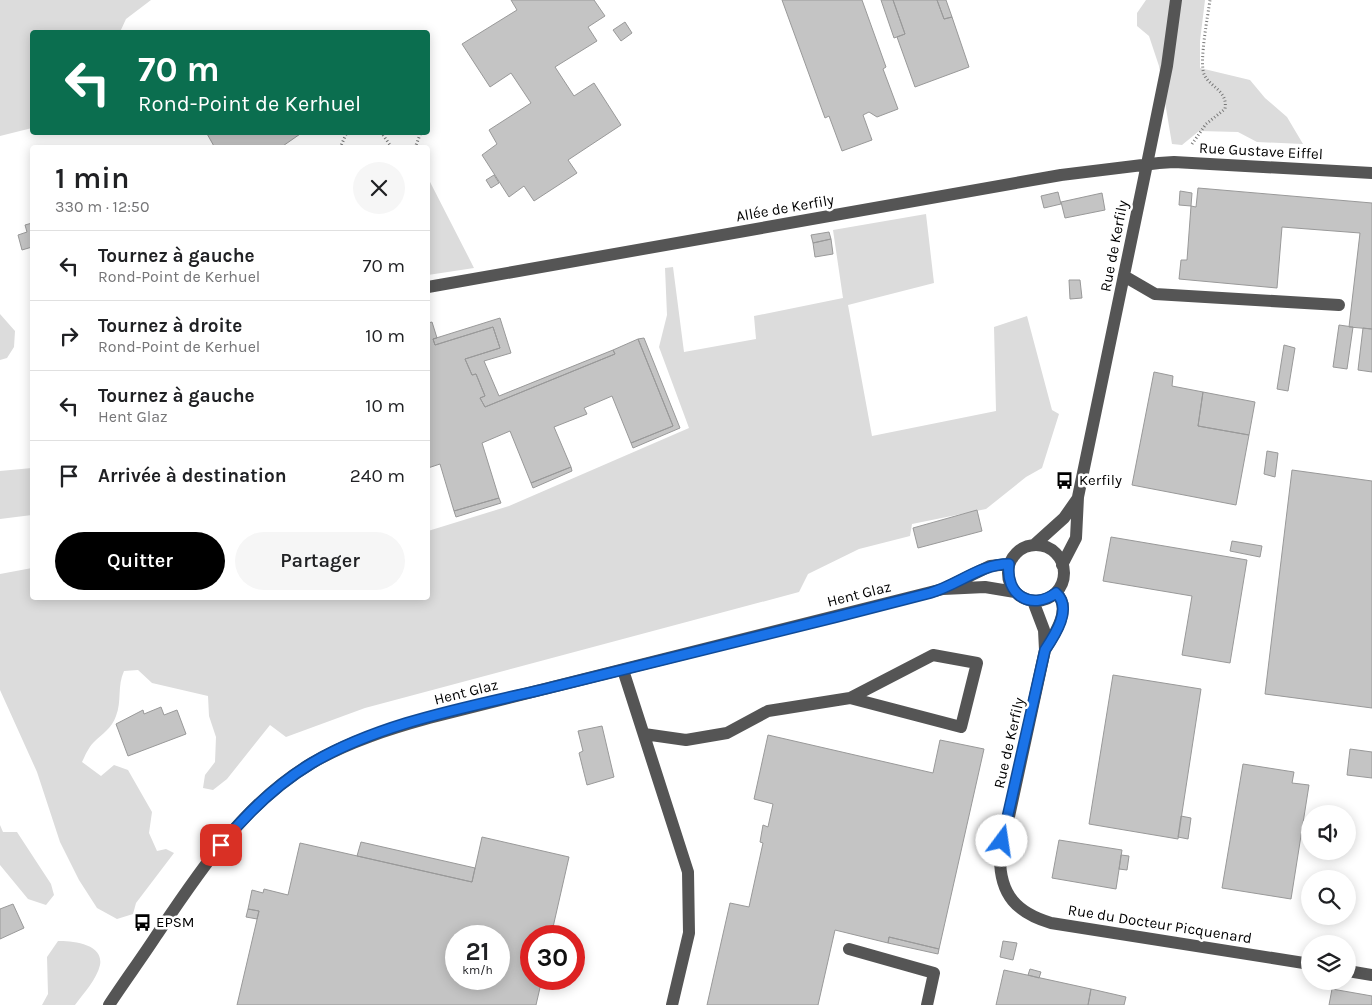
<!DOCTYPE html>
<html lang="fr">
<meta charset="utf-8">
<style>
body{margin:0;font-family:Karla,sans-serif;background:#f6f6f6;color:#202124;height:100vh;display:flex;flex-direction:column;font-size:19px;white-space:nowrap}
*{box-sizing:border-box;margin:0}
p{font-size:16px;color:#757577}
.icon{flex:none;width:28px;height:28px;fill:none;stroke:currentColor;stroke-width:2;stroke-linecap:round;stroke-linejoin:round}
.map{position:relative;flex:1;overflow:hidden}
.panel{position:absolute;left:30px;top:145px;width:400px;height:455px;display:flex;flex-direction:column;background:#fff;border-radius:5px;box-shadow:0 2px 12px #0003}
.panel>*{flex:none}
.top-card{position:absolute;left:30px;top:30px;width:400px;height:105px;border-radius:5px;box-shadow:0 2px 12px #0003;background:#0b6e4f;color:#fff;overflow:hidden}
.fabs{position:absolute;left:1301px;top:805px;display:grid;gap:10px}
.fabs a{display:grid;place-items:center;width:55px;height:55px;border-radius:50%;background:#fff;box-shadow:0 2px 12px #0003;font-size:25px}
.speed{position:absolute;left:445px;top:925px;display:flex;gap:10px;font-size:25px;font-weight:700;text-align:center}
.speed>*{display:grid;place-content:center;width:65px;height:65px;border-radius:50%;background:#fff;box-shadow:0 2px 12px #0003;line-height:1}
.speed small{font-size:12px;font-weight:400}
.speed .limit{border:8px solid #d22;background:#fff;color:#111}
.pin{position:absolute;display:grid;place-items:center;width:42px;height:42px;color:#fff;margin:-21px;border-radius:10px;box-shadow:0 2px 8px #0006}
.me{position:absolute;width:55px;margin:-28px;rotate:14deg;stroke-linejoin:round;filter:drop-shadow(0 0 4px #0008)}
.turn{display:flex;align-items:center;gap:18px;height:105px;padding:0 25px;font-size:22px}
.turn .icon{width:65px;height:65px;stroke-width:2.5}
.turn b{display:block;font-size:35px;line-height:42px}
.round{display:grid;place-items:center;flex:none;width:52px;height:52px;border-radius:26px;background:#f6f6f6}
.summary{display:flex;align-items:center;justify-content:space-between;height:85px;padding:0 25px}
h1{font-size:30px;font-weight:600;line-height:38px}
.action{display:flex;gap:10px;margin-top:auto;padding:10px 25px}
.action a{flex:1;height:58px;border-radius:30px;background:#000;color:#fff;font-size:20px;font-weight:600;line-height:58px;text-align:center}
.action a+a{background:#f6f6f6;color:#202124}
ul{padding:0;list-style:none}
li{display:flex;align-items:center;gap:15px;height:70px;padding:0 25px;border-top:1px solid #e0e0e0}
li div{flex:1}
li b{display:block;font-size:19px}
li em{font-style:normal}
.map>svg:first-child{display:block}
.green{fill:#dcdcdc}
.building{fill:#c4c4c4;stroke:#999;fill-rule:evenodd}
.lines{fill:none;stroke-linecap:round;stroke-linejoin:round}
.path{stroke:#777;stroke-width:3;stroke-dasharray:1 2.5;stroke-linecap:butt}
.minor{stroke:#555;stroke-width:12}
.route-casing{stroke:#114b97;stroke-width:12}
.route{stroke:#1a73e8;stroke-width:9}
.labels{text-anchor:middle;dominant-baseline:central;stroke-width:5;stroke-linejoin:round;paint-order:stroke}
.street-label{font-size:15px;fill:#000;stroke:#fff}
.poi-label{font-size:15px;fill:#000;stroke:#fff;text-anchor:start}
</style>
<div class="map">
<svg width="1372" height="1005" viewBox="0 0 1372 1005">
<rect width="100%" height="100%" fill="#fff"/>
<path class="green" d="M0,0H151L126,19L120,32H32V128L0,136Z
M1146,0H1205L1200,41V68L1250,80L1265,98L1287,117L1303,144L1257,142L1238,132L1199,131L1182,145L1172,144L1159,66L1149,36L1137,26V13Z
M428,178L471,262L474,268L428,275Z
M926,214L934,283L848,305L872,436L996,411L994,327L1027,316L1052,410L1059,414L1042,468L1026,477L986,509L912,524L910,536L859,549L808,574L799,592L365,708L286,737L270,725L227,779L213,790L203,788L205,775L215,762L216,737L209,716L208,696L152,683L138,670L124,671C117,686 122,701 116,716C112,728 102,734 94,742C88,748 85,756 82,762L101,776L114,765L128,770L152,812L149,833L157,851L166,849L174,853L136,903L133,914L117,919L97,908L79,880L60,842L37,772L0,690V574L32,568V598H428V531L509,506L689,428L659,347L667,315L665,268L673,267L684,352L756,339L754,316L843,298L833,230Z
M0,314L15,331L14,347L7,358L0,360Z
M32,468V515L0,519V471Z
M0,825L3,832H17L51,884L54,895L46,905L28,899L0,865Z
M58,941C71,941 104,943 100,965C97,979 83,994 75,1005H42L48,994L47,957Z"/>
<path class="building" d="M511,0H594L605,16L588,27L597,41L555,67L574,96L594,83L621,125L568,160L577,173L534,201L524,186L509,197L482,155L497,144L489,130L531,103L511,73L490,87L462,44L517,10Z
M782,0H862L886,67L883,69L898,109L877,117L869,112L863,115L872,140L842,151L829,116L825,118Z
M881,0H893L905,34L894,38Z
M893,0H937L944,19L952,17L969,67L915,87L897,37L905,34Z
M937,0H946L952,17L944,19Z
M625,22L632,33L621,41L613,30Z
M206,132H303L280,148H265L264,146L261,148H215Z
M494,175L499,183L491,188L486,180Z
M1198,188L1372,203V329L1349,327L1360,233L1282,227L1277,288L1179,279L1181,260H1187L1191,206L1196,207Z
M1180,191L1192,193L1191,206L1179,205Z
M1058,192L1061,204L1044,208L1041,196Z
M1102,193L1105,210L1065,218L1061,202Z
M32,223V247L22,250L18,235L27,232L25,225Z
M829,232L831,239L813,243L811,235Z
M831,239L833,254L815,257L813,243Z
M1069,280H1080L1082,298L1070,299Z
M500,318L511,353L484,361L499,396L613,350L615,354L485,407L480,398L485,396L476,374L472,375L465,359L500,348L493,327L435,345L433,339Z
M432,322L437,338L433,339L435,345L493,327L500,348L465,359L472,375L476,374L485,396L480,398L485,407L615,354L613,350L638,339L673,426L631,443L612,396L584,408L587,414L554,427L571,467L531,483L510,431L482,443L499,498L454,511L440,464L428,468V323Z
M1339,325L1353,327L1347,369L1333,367Z
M1363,328L1372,329V372L1358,370Z
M644,338L680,428L633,448L631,443L673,426L638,339Z
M1284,345L1295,348L1288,391L1277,389Z
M1154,372L1173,376L1172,386L1203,392L1198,426L1249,435L1236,505L1132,485Z
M1203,392L1255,402L1249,435L1198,426Z
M1267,451L1278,453L1275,477L1264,474Z
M571,467L572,471L533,488L531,483Z
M1292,470L1372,481V708L1265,694Z
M499,498L501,503L456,517L454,511Z
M977,510L982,531L918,548L913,528Z
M1111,537L1247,560L1230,663L1182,655L1192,596L1103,581Z
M1232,541L1262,546L1260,557L1230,551Z
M1113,675L1201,689L1178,839L1089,824Z
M161,707L164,715L177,710L186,734L128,756L116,724L143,710L144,714Z
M602,726L614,777L587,785L579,753L583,751L578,731Z
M768,735L933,773L940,740L984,749L939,949L889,937L888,943L835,930L818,1005H707L730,903L749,907L763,843L760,842L763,825L768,827L773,804L754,799Z
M1350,749L1372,752V778L1347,775Z
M1243,764L1294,772L1292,783L1309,785L1291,899L1222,888Z
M1181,816L1191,818L1188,839L1178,837Z
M482,837L569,857L551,936H531V979H542L536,1005H237L259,911L248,909L252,890L263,893L264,889L288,895L300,843L472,882ZM456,936H499V979H456Z
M1059,840L1122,850L1116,889L1052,878Z
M361,842L475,868L472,882L357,856Z
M1121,855L1129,856L1127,870L1119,869Z
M13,904L24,928L0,939V909Z
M248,909L259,911L257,919L246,917Z
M889,937L939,949L938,954L888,943Z
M1003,941L1017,943L1013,960L1000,957Z
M1030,969L1041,972L1039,978L1028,975Z
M1004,970L1091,989L1088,1005H996Z
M1091,989L1126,997L1124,1005H1088Z
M1332,989L1372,996V1005H1329Z"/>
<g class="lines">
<path class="path" d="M381,132L392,148
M1192,144L1206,124L1225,109C1228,90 1210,88 1204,74C1199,62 1208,15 1210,0
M340,148L347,132
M401,148L415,146
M415,148L421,132"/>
<path class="minor" d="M1124,276L1155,294L1339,305
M428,287L1061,175L1159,163L1174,162L1372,173
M1034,545L1064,518L1078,498
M1008 573a28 28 0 1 1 56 0a28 28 0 1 1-56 0Z
M1062,565L1076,538L1078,497L1147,164L1167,66L1176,0
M947,587L990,566L1009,564
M1033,601L1044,630L1045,650L1000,858C1000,895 1017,913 1051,923L1310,964
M1045,650C1054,635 1073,608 1056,593
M623,670L688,872L689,933L672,1005
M644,734L686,740L727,733L768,711L850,698L933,655L977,663L961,727L850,698
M849,949L934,973L927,1005
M1348,971L1372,975
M109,1005C124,982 141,959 156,936C199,872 244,803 312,763C348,742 389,729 429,718L943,589L985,587L1015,592"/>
</g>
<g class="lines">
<defs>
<path id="route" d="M221,845C247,813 277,784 312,763C385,720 476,706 557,686C682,656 806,625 930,593C958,585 980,564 1009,564C1005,595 1031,611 1056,593C1073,608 1055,635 1045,650L1002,841"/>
</defs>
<use href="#route" class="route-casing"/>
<use href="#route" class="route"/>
</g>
<defs>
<symbol id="bus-bare" viewBox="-9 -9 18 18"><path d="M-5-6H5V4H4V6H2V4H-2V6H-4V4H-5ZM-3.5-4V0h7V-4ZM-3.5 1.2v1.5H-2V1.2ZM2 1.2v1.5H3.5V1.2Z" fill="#000" stroke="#fff" stroke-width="2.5" paint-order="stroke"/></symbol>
</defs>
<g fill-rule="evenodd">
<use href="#bus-bare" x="1052" y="468" width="25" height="25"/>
<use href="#bus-bare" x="130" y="910" width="25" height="25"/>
</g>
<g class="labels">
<g class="street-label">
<text transform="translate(1261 151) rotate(3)">Rue Gustave Eiffel</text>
<text transform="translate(785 208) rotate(-10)">Allée de Kerfily</text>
<text transform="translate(1114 246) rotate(-79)">Rue de Kerfily</text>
<text transform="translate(859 594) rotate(-14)">Hent Glaz</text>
<text transform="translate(466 692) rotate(-14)">Hent Glaz</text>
<text transform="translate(1009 743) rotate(-77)">Rue de Kerfily</text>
<text transform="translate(1160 924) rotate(9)">Rue du Docteur Picquenard</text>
</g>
<g class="poi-label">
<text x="1079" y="480">Kerfily</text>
<text x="156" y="922">EPSM</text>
</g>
</g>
</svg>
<div class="fabs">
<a><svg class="icon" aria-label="sound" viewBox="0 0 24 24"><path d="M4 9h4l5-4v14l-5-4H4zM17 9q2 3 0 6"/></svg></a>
<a><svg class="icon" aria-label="search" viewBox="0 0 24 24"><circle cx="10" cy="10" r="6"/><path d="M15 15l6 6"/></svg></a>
<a><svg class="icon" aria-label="layers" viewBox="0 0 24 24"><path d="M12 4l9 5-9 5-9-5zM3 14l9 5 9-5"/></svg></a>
</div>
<div class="speed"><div>21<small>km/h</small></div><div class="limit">30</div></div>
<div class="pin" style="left:221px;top:845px;background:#d93025"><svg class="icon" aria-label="arrive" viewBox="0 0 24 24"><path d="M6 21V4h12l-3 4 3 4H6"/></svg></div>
<svg class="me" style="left:1002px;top:841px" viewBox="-20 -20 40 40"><circle r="19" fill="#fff"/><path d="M0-13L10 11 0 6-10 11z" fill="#1a73e8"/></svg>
<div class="top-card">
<div class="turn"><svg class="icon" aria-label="left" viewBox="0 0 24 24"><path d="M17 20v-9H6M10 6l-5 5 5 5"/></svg><div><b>70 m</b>Rond-Point de Kerhuel</div></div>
</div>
<section class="panel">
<div class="summary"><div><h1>1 min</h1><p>330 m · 12:50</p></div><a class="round"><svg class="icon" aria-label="close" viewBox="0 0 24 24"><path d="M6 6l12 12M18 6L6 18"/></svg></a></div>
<ul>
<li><svg class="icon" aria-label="left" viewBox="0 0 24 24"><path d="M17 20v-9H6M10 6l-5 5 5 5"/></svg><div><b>Tournez à gauche</b><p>Rond-Point de Kerhuel</p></div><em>70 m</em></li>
<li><svg class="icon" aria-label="right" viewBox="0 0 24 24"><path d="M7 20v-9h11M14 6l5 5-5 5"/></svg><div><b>Tournez à droite</b><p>Rond-Point de Kerhuel</p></div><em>10 m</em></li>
<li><svg class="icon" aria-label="left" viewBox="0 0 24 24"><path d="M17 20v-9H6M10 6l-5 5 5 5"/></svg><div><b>Tournez à gauche</b><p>Hent Glaz</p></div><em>10 m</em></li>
<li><svg class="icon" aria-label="arrive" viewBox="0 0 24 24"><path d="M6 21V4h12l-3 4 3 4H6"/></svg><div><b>Arrivée à destination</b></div><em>240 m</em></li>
</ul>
<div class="action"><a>Quitter</a><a>Partager</a></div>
</section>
</div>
